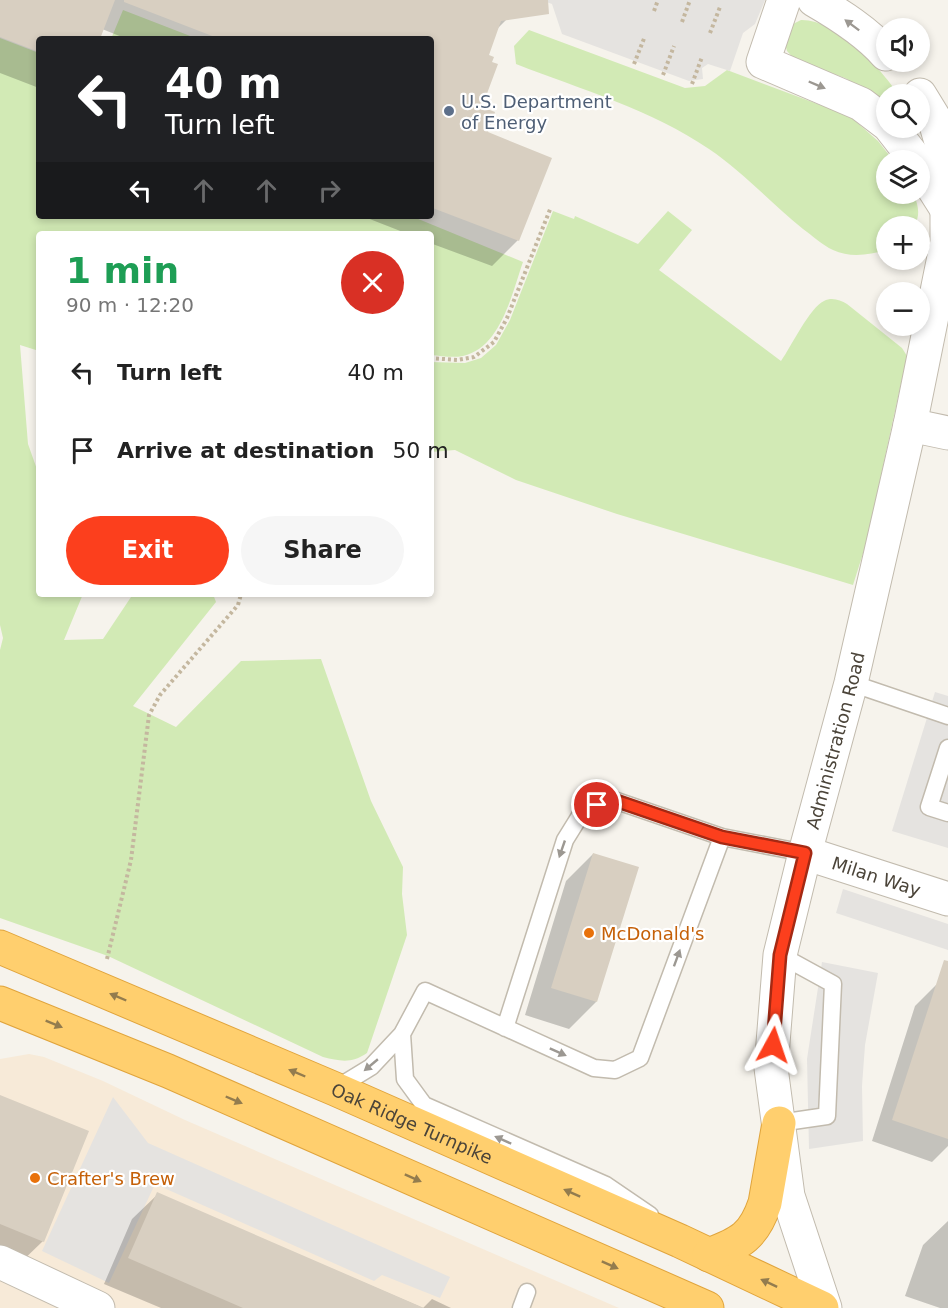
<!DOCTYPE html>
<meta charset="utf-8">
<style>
body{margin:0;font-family:"DejaVu Sans",sans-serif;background:#f6f6f6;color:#222;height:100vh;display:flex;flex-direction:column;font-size:22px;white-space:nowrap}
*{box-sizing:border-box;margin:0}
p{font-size:20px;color:#767676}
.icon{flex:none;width:33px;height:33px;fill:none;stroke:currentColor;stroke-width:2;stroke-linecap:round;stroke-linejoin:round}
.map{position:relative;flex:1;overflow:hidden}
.drawer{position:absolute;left:36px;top:231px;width:398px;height:366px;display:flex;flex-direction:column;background:#fff;border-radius:6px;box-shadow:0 3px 9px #0003}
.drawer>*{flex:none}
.banner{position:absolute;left:36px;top:36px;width:398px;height:183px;border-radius:6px;box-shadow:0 3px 9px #0003;background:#202124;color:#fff;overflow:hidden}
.controls{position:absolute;left:876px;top:18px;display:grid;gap:12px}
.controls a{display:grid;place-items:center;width:54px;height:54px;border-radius:50%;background:#fff;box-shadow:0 3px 9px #0003;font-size:30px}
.pin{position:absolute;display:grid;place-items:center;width:51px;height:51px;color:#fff;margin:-26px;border:3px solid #fff;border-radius:50%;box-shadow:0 2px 6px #0007}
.me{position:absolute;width:66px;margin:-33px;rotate:5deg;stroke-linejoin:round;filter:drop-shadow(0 0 4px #0008)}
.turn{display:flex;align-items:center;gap:21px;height:126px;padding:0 30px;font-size:27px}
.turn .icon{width:78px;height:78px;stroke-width:2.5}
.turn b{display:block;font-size:42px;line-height:51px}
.lanes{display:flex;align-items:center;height:57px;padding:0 30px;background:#0003;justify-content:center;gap:30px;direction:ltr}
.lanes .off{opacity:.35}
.round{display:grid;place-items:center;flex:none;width:63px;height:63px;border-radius:32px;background:#f6f6f6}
.summary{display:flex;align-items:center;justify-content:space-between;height:102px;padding:0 30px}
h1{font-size:36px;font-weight:800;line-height:45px;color:#1e9e55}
.action{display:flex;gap:12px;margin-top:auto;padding:12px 30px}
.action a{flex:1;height:69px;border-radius:36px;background:#fc3f1d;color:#fff;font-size:24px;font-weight:800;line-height:69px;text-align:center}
.action a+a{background:#f6f6f6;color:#222}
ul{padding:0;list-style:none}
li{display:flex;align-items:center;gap:18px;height:78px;padding:0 30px}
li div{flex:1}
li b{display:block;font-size:22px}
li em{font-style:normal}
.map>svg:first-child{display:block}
.commercial{fill:#f7ead8}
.green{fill:#d2eab5}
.parking{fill:#e5e3e0}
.shadow{fill:#0003}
.building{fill:#d8cfc1}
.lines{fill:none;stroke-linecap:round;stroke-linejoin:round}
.lane-casing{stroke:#c2bbae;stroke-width:19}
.street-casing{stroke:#c2bbae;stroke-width:35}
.highway-casing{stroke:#e0a43c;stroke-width:35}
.path{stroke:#c4b79f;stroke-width:4;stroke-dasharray:3 3;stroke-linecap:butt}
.lane{stroke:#fff;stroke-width:16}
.street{stroke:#fff;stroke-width:33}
.highway{stroke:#ffcf6e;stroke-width:33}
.oneway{fill:#9c9892}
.oneway2{fill:#937c4e}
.route-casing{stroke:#a42913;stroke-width:15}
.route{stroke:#fc3f1d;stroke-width:10}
.service-dot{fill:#5c6f8a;stroke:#fff;stroke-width:2}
.food-dot{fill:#e8710a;stroke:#fff;stroke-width:2}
.labels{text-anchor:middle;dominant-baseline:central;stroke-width:4.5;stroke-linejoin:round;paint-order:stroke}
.service-label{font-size:18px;fill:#4e5e75;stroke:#fff;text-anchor:start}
.street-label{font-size:18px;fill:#4b4439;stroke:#fff}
.food-label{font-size:18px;fill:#c56008;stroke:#fff;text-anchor:start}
</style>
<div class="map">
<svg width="948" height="1308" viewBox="0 0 948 1308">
<rect width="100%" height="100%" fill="#f6f3ec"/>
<path class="commercial" d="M29,1054L44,1057L103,1081L185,1120L619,1308H0V1059Z"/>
<path class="green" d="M123,10L198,39H111Z
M801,20C835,19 881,68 898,94H886V103L876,95L845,78L795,60L787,51L785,44L793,24Z
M529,30L685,88L705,86L727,70L839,112L853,119L878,141L893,160H886V194H914C918,206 921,215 914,226H886V250C869,255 850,258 833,250C822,245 813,236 803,229C771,203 743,172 709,149C652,110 580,89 516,64L514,46Z
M0,38L39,53V216H411L523,262C512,293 501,348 463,356C453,358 441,356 431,355L430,234H39V351L20,345L28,444L39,475V594H83L64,640L103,639L133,594H213L216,602L133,706L176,727L241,661L321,659L371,801L403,867L402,894L407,935L367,1053C351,1064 340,1061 323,1057L108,956L0,918V650L3,638L0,625Z
M553,211L574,219L575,216L638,244L668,211L692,230L659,270L781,361C791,347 810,307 824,301C832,297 840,300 847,304L902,348L907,356L866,544L853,585L617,514L516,480L455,450L431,452L430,362L465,363L481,358L496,345L510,320Z"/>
<path class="parking" d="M541,0H765L755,24L743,33L730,71L708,64L702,68L703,79L689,81L562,34L552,4Z
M935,692L948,696V848L892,831Z
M843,889L948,924V950L836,913Z
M822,962L878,973L865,1045L862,1086L863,1141L809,1149L807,1059Z
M113,1097L148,1143L450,1277L440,1298L382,1275L374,1281L155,1184L109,1283L42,1251Z"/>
<path class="shadow" d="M0,0H504L507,19L496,30L487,55L480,108L518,240L492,266L430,243V234H408L362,216H430V39H127L102,29L98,39H39V88L0,73Z
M593,854L596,1002L569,1029L525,1015L566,881Z
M936,985L948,989V1146L932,1162L872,1141L915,1006Z
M0,1097L43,1241L15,1268L0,1261Z
M158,1194L423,1308H161L104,1284L132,1219Z
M948,1221V1308H940L905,1296L923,1245Z
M432,1299L451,1308H423Z"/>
<path class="building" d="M0,0H115L100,39H39V52L0,37Z
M124,0H548L549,14L501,21L489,55L494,57L492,62L498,64L482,107L495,112L488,132L552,158L519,241L430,207V39H220L124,2Z
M593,853L639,867L597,1002L551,988Z
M944,960L948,961V1139L892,1120Z
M0,1095L89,1131L44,1242L0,1224Z
M157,1192L424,1308H243L128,1258Z"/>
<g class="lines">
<defs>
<path id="lane" d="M851,683L948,716
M948,748L929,807L948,813
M722,837L805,853
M402,1034L405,1079L424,1105L606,1185L650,1215
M335,1089L371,1067L402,1034L425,991L594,1068L615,1070L640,1058L722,837L611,799L583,811L565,840L505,1028
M779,1123L827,1116L833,984L780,955
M521,1308L527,1292"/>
<g id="street">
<path d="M784,0L763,62L861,104L886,123"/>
<path d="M814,0C840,15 867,32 886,54"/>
<path d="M891,128L916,160"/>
<path d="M920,167L946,208"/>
<path d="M910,425L948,433"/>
<path id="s1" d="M805,853L948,899"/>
<path d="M0,1262L98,1308"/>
<path id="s2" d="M825,1308L788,1196L771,1068L780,955L805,853L851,683L910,425L947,242V162L934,118L920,95"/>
</g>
<g id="highway">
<path id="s3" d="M0,947L335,1089L680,1241L822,1308"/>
<path d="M0,1003L168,1071L707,1308"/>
<path d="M709,1255C741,1243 754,1236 765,1203L779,1123"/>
</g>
</defs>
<use href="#lane" class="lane-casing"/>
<use href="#street" class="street-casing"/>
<use href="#highway" class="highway-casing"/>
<path class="path" d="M654,11L658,0
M682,22L690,0
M710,33L720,7
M634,64L645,36
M663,75L674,46
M692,84L702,57
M430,358L457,360L474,357L494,342L507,318L551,207
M107,959L131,860L149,715L160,695L238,605L241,594"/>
<use href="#lane" class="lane"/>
<use href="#street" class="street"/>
<use href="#highway" class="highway"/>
</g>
<defs><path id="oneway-solid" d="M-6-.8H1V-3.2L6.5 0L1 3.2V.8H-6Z" transform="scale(1.5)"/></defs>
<g class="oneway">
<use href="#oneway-solid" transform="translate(852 25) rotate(-143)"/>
<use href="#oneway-solid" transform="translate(817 85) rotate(23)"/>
<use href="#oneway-solid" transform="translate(562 849) rotate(109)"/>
<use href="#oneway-solid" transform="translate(677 958) rotate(-70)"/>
<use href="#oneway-solid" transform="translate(558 1052) rotate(24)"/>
<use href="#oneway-solid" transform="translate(371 1065) rotate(140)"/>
<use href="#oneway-solid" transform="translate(503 1140) rotate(-156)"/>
</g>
<g class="oneway2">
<use href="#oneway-solid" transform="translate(118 997) rotate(-157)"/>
<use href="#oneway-solid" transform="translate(54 1024) rotate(22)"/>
<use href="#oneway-solid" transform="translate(297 1073) rotate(-157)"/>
<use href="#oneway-solid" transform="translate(234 1100) rotate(23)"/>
<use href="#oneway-solid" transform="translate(413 1178) rotate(24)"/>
<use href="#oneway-solid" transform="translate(572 1193) rotate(-156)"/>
<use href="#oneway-solid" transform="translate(610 1265) rotate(24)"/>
<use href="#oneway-solid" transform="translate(769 1283) rotate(-155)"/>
</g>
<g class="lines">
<defs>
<path id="route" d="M597,805L611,799L722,837L805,853L780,955L773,1045"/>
</defs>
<use href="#route" class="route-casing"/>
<use href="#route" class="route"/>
</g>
<circle class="service-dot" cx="449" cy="111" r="6"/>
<g class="food-dot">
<circle cx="589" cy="933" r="6"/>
<circle cx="35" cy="1178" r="6"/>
</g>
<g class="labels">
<g class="service-label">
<text x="461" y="101">U.S. Department<tspan x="461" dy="21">of Energy</tspan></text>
</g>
<g class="street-label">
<text stroke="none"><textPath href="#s2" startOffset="582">Administration Road</textPath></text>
<text stroke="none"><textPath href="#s1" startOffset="75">Milan Way</textPath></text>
<text stroke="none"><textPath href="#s3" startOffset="448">Oak Ridge Turnpike</textPath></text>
</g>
<g class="food-label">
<text x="601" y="933">McDonald's</text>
<text x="47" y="1178">Crafter's Brew</text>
</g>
</g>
</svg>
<div class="controls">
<a><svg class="icon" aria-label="sound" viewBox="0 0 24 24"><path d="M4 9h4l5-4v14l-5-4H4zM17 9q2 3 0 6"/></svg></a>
<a><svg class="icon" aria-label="search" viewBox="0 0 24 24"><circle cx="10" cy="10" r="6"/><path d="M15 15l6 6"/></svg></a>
<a><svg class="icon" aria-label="layers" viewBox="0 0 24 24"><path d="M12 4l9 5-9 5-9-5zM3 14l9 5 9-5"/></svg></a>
<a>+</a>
<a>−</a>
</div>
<div class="pin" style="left:597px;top:805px;background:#d93025"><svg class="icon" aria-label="arrive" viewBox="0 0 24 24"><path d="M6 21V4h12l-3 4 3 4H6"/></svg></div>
<svg class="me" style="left:773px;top:1045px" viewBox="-20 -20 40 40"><path d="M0-17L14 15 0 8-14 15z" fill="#fc3f1d" stroke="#fff" stroke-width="4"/></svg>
<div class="banner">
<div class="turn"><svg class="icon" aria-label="left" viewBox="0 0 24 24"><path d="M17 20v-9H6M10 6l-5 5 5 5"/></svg><div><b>40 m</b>Turn left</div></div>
<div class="lanes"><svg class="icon" aria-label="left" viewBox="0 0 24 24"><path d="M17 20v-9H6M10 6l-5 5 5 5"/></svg><svg class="icon off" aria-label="ahead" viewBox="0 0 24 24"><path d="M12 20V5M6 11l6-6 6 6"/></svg><svg class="icon off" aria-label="ahead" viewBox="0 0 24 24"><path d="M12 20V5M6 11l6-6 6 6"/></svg><svg class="icon off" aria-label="right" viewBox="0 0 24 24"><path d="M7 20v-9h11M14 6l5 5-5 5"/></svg></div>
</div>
<section class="drawer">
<div class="summary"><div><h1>1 min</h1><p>90 m · 12:20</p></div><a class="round" style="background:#d93025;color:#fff"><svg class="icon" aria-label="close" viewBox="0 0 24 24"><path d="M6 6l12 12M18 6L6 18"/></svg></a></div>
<ul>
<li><svg class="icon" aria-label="left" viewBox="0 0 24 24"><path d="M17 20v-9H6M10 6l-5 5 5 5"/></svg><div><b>Turn left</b></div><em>40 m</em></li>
<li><svg class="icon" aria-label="arrive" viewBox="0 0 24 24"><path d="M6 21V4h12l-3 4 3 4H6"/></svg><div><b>Arrive at destination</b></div><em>50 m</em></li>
</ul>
<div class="action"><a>Exit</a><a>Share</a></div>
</section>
</div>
